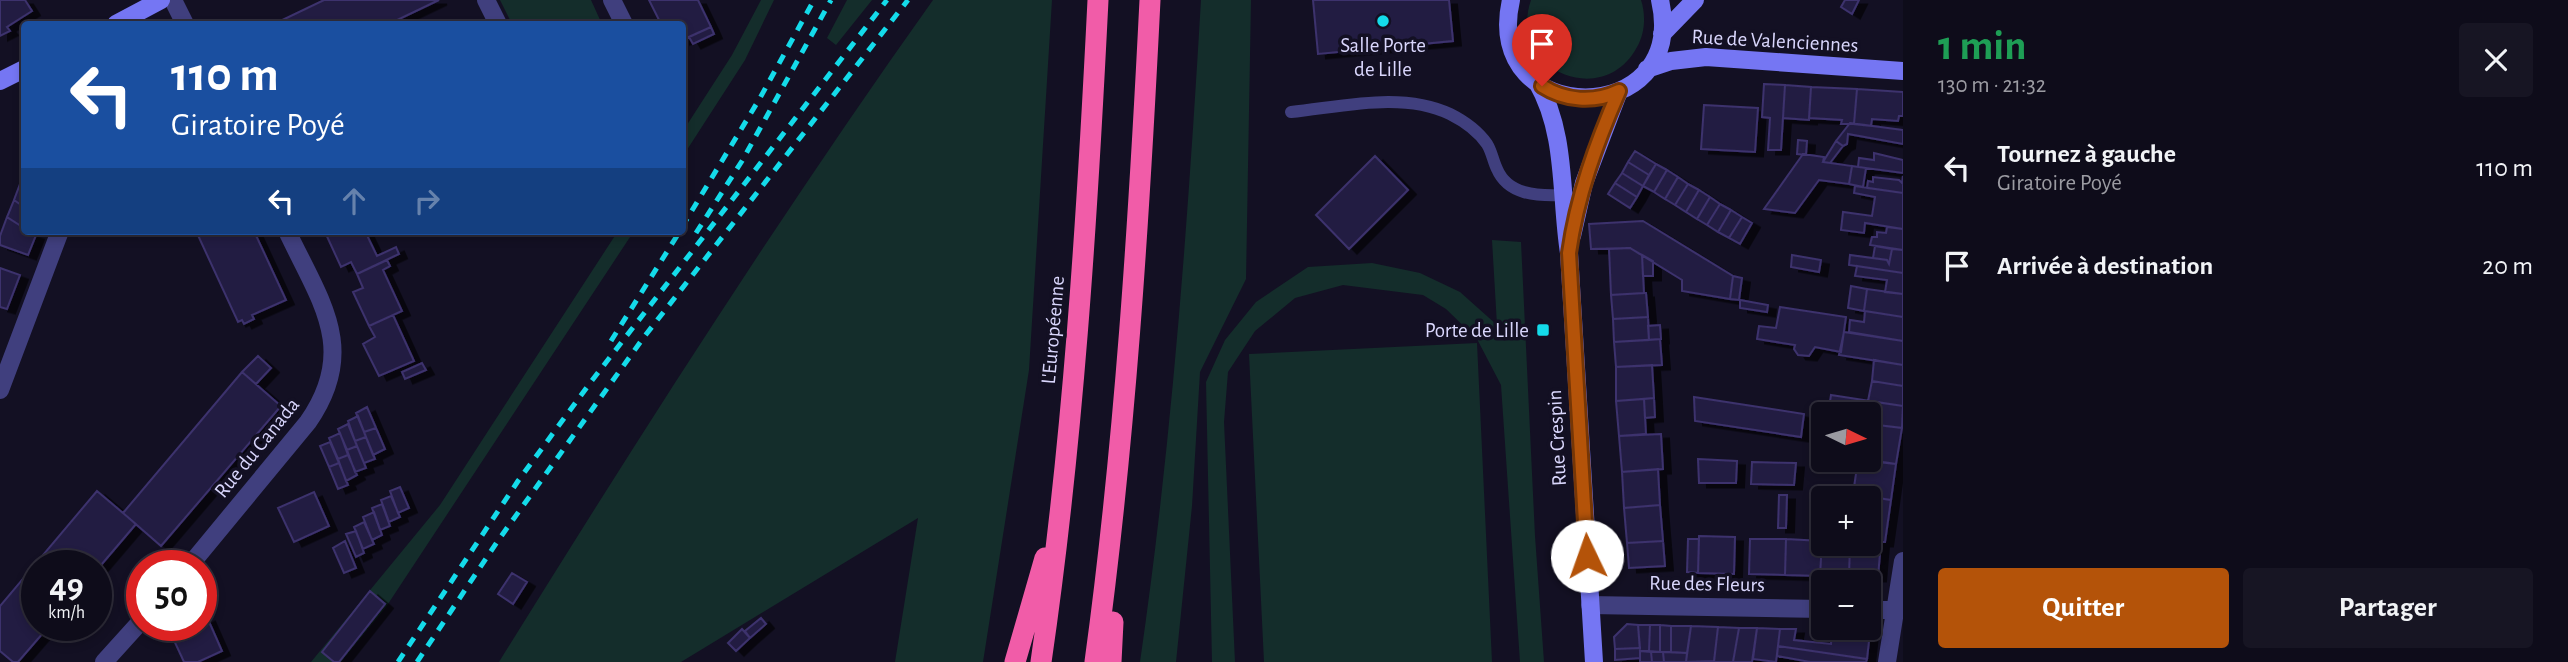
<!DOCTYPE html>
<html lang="fr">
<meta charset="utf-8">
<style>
body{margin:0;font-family:"Alegreya Sans",sans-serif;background:#171523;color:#f1f3f6;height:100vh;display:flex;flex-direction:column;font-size:26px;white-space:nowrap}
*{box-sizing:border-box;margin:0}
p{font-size:23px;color:#9b9ba2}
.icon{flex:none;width:38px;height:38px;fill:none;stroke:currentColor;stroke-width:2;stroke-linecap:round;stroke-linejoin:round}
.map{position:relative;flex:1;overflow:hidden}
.sheet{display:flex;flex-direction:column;background:#0e0c1a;width:665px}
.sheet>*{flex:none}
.top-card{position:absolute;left:21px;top:21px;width:665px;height:214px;border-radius:7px;box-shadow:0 4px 10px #0003,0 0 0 2px #2e2c39;background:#1a4fa0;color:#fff;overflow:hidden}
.needle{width:46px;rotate:95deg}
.fabs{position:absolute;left:1811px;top:402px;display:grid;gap:14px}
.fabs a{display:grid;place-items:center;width:70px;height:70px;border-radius:7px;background:#0e0c1a;box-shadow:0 4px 10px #0003,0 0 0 2px #2e2c39;font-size:35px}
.speed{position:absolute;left:21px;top:550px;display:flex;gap:14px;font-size:35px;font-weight:700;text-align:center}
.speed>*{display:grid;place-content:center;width:91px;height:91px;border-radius:50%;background:#0e0c1a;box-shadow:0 4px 10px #0003,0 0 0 2px #2e2c39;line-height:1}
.speed small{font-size:18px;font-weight:400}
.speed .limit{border:10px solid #d22;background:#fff;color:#111}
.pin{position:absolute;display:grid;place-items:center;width:60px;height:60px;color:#fff;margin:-72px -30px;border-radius:50% 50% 50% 0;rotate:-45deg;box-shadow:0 0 7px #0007}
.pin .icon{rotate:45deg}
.me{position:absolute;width:77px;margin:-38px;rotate:357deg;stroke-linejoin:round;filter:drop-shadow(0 0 5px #0008)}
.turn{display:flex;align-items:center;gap:24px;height:147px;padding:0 35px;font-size:32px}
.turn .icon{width:91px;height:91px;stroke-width:2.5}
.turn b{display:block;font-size:49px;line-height:60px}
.lanes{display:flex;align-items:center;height:66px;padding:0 35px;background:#0003;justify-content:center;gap:35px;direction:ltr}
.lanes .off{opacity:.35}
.round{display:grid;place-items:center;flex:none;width:74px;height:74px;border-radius:7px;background:#171523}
.summary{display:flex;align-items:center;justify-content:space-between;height:119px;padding:0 35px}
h1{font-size:42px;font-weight:700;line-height:52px;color:#1e9e55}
.action{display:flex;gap:14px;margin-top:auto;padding:14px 35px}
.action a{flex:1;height:80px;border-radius:7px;background:#b45309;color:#fff;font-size:28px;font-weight:700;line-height:80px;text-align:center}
.action a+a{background:#171523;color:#f1f3f6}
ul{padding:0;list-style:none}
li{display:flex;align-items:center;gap:21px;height:98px;padding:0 35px}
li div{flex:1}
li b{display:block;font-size:26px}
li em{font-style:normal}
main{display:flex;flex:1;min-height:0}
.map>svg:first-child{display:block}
.green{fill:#142d2b}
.building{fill:#241e43;stroke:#3c326d;stroke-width:2;filter:url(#shadow)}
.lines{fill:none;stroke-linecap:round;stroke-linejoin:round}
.lane{stroke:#403f7e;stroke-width:12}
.street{stroke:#403f7e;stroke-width:18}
.secondary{stroke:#7576f3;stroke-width:18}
.highway{stroke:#f15ca8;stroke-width:21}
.rail{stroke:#14dbea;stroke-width:5;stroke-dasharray:10 9;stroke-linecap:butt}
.route-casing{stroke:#753606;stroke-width:18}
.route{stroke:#b45309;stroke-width:12}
.poi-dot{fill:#14dbea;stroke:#131023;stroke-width:2.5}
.labels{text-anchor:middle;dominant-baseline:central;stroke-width:7;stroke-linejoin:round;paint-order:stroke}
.street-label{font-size:21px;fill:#d9d6fc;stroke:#131023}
.poi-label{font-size:21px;fill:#d9d6fc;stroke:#131023}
</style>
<main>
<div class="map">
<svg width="1903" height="662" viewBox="0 0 1903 662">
<defs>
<filter id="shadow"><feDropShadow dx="8" dy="4.5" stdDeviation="0" flood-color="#0009"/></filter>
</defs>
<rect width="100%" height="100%" fill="#131023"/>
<path class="green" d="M500,0H591L601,22L595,24H512Z
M761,0H774L745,60L683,156V131L732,55Z
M847,0H872L836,45L827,38Z
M933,0H1052L1029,370L983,662H895L918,518L681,662H499C638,438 780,215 933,0Z
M1201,0H1251L1246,279L1200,372L1192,506L1176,662H1140C1172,442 1188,221 1201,0Z
M1531,0H1641C1646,15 1645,33 1637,47C1603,111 1507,69 1531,0Z
M618,231H634L386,607L341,662H311L440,505Z
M1492,240L1521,242L1535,536L1544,662H1520L1501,385L1477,339L1446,309L1423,295L1343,285L1295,298L1255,331L1228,372L1224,422L1235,662H1212L1206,382L1225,340L1256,302L1308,267L1372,263L1420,273L1460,292L1497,325Z
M1477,343L1492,662H1264L1249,354Z"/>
<path class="building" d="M0,0H25L32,11L7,27L10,31L0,36Z
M324,0H439L389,24H274Z
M649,0H698L711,27L682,40V24H661Z
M1313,0H1449L1453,41L1318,54Z
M1845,0H1859L1852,14L1841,7Z
M711,27L714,34L693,44L689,37Z
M1764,84L1785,85L1781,150H1768L1770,118L1762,117Z
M1785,85L1811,87L1809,120L1783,118Z
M1811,87L1857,89L1854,124H1841L1842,120L1809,118Z
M1857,89L1903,92V116H1899L1898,121L1872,119L1871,126L1854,124Z
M1704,105L1758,108L1755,152L1701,149Z
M1850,123L1903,130V144L1848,134L1847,144L1843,146L1836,141Z
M1798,140L1807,141L1806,155L1797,154Z
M1836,141L1843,146L1830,163L1823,162Z
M1635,151L1656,164L1649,175L1628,162Z
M1874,153L1903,160V173L1858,167L1859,158L1874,160Z
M1803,154L1824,157L1823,162L1852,166L1849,184L1819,180L1795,213L1764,209Z
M1375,156L1408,190L1349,249L1316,215Z
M24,160V207L14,200L23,176L21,170Z
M1628,162L1649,175L1643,186L1622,173Z
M1656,164L1667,170L1654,192L1643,186Z
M1852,166L1866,168L1863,187L1849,184Z
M1667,170L1678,177L1665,199L1654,192Z
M1622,173L1643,186L1637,197L1615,183Z
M1903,176V193L1867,188L1868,181L1873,182V177L1899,180L1902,183Z
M1678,177L1688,184L1675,205L1665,199Z
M1615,183L1637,197L1630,208L1608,194Z
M1688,184L1699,190L1686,212L1675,205Z
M1855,186L1903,193V229L1865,223L1864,233L1841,230L1843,212L1872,216L1875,197L1854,193Z
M1699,190L1710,197L1697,219L1686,212Z
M1710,197L1720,204L1707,225L1697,219Z
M14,200L24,207V228L7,217Z
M1720,204L1731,210L1718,232L1707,225Z
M1731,210L1742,217L1729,238L1718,232Z
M7,217L24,228V231L36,235L28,255L0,245V236Z
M1742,217L1752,223L1740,244L1729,238Z
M1643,221L1733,276L1730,299L1682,291V280L1630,248L1591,249L1589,224Z
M1887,227L1903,229V250L1870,245L1872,237H1877V232L1886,233Z
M196,231H254L286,300L252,315L254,319L244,324L242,320L238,322Z
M328,231H365L377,256L396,247L399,254L357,274L351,262L341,267L325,232Z
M1875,246L1892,249L1889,264L1887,260L1873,258Z
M1630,248L1642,255L1644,293L1611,295L1609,249Z
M1892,249L1903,250V273L1849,265L1850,255L1887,260L1889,264Z
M1642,255L1653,261V276H1643Z
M1792,255L1821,260L1819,272L1791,267Z
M387,260L390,266L383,270L402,311L369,326L353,292L363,288L357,274Z
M1857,266L1903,273V294L1885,292L1887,280L1855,276Z
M0,268L20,275L7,309L0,307Z
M1733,276L1742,278L1739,300L1730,299Z
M1851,286L1867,289L1864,311L1848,308Z
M1867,289L1903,294V317L1864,311Z
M1644,293H1646L1648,317L1613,319L1611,295Z
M1740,300L1768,305L1767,312L1740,308Z
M1780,307L1846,317L1841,352L1815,347L1809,356L1798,355L1794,349L1795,345L1757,339L1759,326L1776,328Z
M1865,311L1903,317V341L1849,332L1850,320L1864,322Z
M393,315L414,361L379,376L363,344L375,337L369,326Z
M1648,317L1649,340L1614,342L1613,319Z
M1660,325L1661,339L1649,340L1648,326Z
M1844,332L1903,341V365L1839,355Z
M1660,339L1662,365L1616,367L1614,342Z
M258,356L271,368L256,384L242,372Z
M1874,360L1903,365V386L1872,381Z
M422,363L426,370L405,379L402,372Z
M1652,365L1654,398L1616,401V367Z
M242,372L281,406L161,546L123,513Z
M1872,381L1903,386V406L1868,401Z
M1831,395L1903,406L1902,428L1869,424V415H1845L1846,411L1829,408Z
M1694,397L1804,414L1801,437L1695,421Z
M1654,398L1655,417L1645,418L1644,399Z
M1644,399L1646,434L1619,436L1616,401Z
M367,407L376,428L364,432L356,413Z
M358,416L366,437L355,441L348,421Z
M348,424L357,446L347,450L338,429Z
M1869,424L1902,428L1896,464L1869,460Z
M376,428L385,449L373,455L364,432Z
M340,433L348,455L338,459L329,438Z
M1661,434L1663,469L1622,472L1619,436Z
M366,437L375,459L364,463L355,441Z
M330,442L339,463L329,467L320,446Z
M357,446L366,468L355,472L347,450Z
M348,455L357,475L346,481L338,459Z
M1698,459L1737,461L1736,483H1699Z
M1858,460L1896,464L1891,500L1853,494Z
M1752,462L1796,463L1794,485L1751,484Z
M339,463L348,485L338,489L329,467Z
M1658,469L1660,505L1624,508L1622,472Z
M400,487L409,508L398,513L390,491Z
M97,491L136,524L96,571V565H37V625H50L18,662H13L0,651V606Z
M314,492L329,526L294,542L278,508Z
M1852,494L1891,500L1885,542H1881L1878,577H1849L1850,544H1869L1871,510L1869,499L1852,498Z
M1779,495H1787L1786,528H1778Z
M391,496L400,517L389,522L381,500Z
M382,504L390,526L380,530L372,508Z
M1660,505L1663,541L1627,543L1624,508Z
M374,512L382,535L372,540L363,517Z
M364,522L374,544L363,549L354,527Z
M356,531L364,553L356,557L346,534Z
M1699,536L1735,537L1734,574L1698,573Z
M1688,539H1699L1698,573L1687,572Z
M1750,539H1786L1785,575L1749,574Z
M1786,539L1822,541L1820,576L1785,575Z
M345,541L356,568L344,573L333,548Z
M1663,541L1665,566L1629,568L1627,543Z
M1822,541L1824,544H1850L1849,577L1820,576Z
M512,573L527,582L513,604L498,594Z
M370,591L385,604L339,662H334L322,652Z
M207,617L222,651L198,662H184L171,634L190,625H201V620Z
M761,618L766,624L750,638L745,631Z
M1627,624L1638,625L1640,648L1615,649L1614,637Z
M1638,625H1650L1649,651H1640Z
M1650,625H1660V652L1649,651Z
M1660,625L1671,626V652H1660Z
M1671,626H1691L1687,653L1671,652Z
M1691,626L1718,627L1714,661L1686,662Z
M1718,627L1739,628L1733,662H1714Z
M1739,628H1757L1752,662H1733Z
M1757,628L1780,629L1776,662L1753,659Z
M742,629L750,638L736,651L728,643Z
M1780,629H1796L1794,640L1831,644L1832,630L1870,632L1867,659L1778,646Z
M1778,646L1867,659L1866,662H1810L1777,656Z
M1640,648V658L1615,660V649Z
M1640,651L1651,652L1652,662H1640Z
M1651,652H1663L1664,662H1652Z
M1663,652L1687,653L1686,662H1664Z"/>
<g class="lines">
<path class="lane" d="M1291,112C1341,107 1402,91 1450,114C1464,121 1478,131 1487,144C1492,152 1493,161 1497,169C1508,195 1537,196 1562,195"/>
<path class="street" d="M173,0L185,24
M486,0L498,24
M612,0L624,24
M0,390L60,231
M190,565L308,422C359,349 320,301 287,231
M1590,605L1824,609
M1869,610H1903
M104,662L142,620
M1887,662L1903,561"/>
<path class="secondary" d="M1511,0C1481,130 1690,130 1660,0
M116,24L161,0
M1662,34L1695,0
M1647,69L1671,61L1706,57L1903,71
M0,81L24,69
M1537,82C1567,134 1560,195 1569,253L1594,662
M1572,236L1584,183L1619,91"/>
<path class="highway" d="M1015,662L1045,558
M1041,662C1073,443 1087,221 1098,0
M1095,662C1125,442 1139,221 1150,0
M1111,662L1113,622"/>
<path class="rail" d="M682,227L760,98L814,0
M696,233L742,161L831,0
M611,341L680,231
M398,662L518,481L590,383L887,0
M417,662L497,542L644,337L908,0"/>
</g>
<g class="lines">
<defs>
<path id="route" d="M1542,86C1565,101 1594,103 1619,91C1596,144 1577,196 1569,253L1587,556"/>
</defs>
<use href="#route" class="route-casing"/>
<use href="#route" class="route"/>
</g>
<g class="poi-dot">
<circle cx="1383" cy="21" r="7"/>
<rect x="1536" y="323" width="14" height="14" rx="3.5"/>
</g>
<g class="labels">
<g class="street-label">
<text transform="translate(1775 41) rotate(3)">Rue de Valenciennes</text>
<text transform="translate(1053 330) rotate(-85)">L'Européenne</text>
<text transform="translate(1557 438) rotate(-93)">Rue Crespin</text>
<text transform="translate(257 448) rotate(-51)">Rue du Canada</text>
<text transform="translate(1707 584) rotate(1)">Rue des Fleurs</text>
</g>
<g class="poi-label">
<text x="1383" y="45">Salle Porte<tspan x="1383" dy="24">de Lille</tspan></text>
<text x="1529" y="330" text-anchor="end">Porte de Lille</text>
</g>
</g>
</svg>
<div class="fabs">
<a><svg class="needle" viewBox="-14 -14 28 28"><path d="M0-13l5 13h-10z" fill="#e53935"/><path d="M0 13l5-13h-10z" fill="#9b9ba2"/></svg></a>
<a>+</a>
<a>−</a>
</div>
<div class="speed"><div>49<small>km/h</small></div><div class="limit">50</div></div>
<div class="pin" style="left:1542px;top:86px;background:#d93025"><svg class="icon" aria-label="arrive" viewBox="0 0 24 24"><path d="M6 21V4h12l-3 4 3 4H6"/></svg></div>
<svg class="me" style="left:1587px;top:556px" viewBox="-20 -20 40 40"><circle r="19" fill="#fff"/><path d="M0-13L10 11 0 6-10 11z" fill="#b45309"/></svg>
<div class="top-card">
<div class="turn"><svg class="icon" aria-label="left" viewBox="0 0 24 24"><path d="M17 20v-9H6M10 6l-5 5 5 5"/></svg><div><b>110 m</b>Giratoire Poyé</div></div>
<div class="lanes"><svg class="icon" aria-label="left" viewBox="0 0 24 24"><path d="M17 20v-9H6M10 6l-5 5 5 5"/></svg><svg class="icon off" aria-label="ahead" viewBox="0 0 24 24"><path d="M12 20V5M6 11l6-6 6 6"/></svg><svg class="icon off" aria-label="right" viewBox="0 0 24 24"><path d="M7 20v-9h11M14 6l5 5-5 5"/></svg></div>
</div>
</div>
<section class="sheet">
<div class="summary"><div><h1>1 min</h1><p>130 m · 21:32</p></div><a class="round"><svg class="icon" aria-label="close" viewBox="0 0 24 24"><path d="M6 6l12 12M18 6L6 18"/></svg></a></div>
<ul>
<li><svg class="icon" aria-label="left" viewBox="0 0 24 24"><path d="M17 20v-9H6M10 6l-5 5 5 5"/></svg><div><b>Tournez à gauche</b><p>Giratoire Poyé</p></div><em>110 m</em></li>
<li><svg class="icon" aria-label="arrive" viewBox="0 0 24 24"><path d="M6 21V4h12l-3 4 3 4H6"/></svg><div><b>Arrivée à destination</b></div><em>20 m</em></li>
</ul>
<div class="action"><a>Quitter</a><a>Partager</a></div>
</section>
</main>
